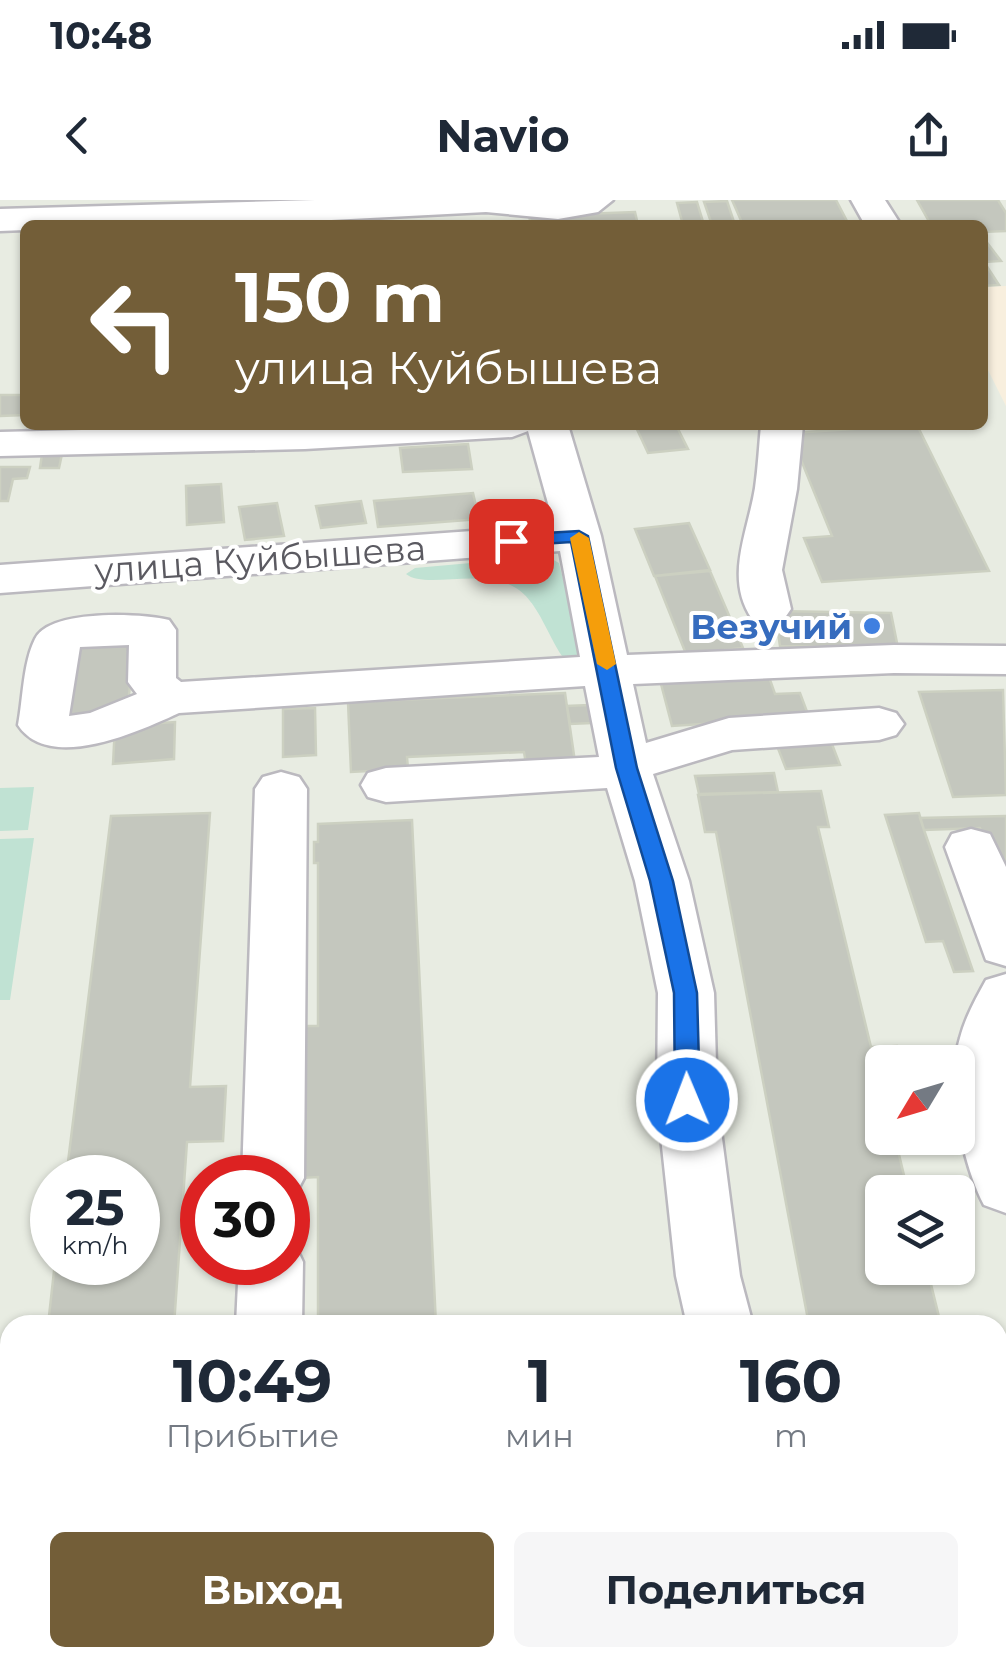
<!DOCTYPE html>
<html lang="ru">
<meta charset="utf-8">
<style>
body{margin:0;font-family:Montserrat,sans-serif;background:#f6f6f7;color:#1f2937;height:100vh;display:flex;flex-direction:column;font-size:38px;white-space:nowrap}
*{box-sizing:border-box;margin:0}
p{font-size:32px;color:#747a83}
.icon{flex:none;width:55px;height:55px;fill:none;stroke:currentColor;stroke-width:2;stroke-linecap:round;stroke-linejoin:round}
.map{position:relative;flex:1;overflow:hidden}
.sheet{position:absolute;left:0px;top:1115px;width:1008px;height:352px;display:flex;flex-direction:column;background:#fff;border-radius:30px 30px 0 0;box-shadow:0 2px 8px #0004}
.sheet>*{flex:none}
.guide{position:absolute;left:20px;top:20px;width:968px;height:210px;border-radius:15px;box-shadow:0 2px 8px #0004;background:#735e38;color:#fff;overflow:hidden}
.needle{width:65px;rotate:232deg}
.tools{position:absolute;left:865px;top:845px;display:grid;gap:20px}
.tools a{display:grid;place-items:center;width:110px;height:110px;border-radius:15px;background:#fff;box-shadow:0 2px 8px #0004;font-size:50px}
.speed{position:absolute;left:30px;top:955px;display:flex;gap:20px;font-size:50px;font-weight:700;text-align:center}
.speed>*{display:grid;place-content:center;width:130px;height:130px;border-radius:50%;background:#fff;box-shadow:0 2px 8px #0004;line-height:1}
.speed small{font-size:25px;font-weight:400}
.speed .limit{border:15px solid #d22;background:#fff;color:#111}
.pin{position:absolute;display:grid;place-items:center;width:85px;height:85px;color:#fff;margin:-42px;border-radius:20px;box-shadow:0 5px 15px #0006}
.me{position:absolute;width:110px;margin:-55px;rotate:359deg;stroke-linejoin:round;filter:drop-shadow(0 0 8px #0008)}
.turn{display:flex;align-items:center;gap:35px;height:210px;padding:0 50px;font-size:45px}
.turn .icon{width:130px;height:130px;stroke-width:2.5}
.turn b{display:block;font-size:70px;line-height:85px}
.eta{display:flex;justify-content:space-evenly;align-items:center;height:170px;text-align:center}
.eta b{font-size:60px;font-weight:700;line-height:70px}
.button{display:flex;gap:20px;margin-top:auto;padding:20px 50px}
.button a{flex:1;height:115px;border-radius:15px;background:#735e38;color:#fff;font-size:40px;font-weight:700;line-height:115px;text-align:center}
.button a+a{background:#f6f6f7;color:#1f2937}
.status{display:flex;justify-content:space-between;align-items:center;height:70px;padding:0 50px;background:#fff;direction:ltr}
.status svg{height:28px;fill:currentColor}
header{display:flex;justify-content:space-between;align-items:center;height:130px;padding:0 50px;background:#fff;font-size:45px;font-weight:700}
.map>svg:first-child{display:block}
.medical{fill:#f8efde}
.green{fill:#c0e2d3}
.building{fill:#c4c7be;stroke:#ccd0c1;stroke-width:2.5}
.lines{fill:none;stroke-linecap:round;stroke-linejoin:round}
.minor-casing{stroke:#bbb9bf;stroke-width:5}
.minor{fill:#fff;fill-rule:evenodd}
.route{fill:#1a73e8;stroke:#114b97;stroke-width:2.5}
.slow{fill:#f59e0b}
.shop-dot{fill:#3f7fe0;stroke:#fff;stroke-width:4}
.labels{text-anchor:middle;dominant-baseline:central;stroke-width:8;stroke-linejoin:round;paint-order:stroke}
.street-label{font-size:35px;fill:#5b5a61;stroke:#fff}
.shop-label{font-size:35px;font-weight:bold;fill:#366cbe;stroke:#fff;text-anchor:end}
</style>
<div class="status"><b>10:48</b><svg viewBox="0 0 49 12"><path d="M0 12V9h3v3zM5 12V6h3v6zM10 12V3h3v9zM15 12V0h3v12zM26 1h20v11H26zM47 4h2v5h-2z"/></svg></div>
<header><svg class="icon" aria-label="back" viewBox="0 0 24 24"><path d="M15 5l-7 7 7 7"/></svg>Navio<svg class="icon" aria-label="share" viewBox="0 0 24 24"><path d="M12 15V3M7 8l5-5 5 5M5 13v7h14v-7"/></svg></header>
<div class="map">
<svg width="1006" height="1466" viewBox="0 0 1006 1466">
<rect width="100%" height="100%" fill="#e8ece2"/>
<path class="medical" d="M1006,86V206L983,160L982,87Z"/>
<path class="green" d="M526,358H550L559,363L580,446L578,457L567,460L562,456C548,436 539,405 519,390C487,366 425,390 406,374L415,368Z
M34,587L28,630L0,631V588Z
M34,638L10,800H0V639Z"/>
<path class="building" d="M732,0H836L848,23L743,25Z
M917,0H998L1006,13V31L982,32V25H931Z
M727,1L735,25H712L704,2Z
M697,2L704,25H683L677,3Z
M635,12L638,25H531L529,16Z
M982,36L1001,61L984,62L999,85L982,86Z
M0,195H25V215L0,216Z
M635,225H676L688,249L648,253Z
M917,225L989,371L822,382L804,338L832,336L790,233Z
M468,244L472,269L403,272L400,248Z
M42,254H62L59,268H40Z
M0,267H30L27,278L13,279L8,301H0Z
M221,284L224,322L187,325L186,286Z
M473,293L479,319L378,327L374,301Z
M361,301L366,323L321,328L316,306Z
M277,303L284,336L245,340L239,307Z
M689,323L710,370L654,376L635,329Z
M710,371L743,448L686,454L655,376Z
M775,411L891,413L898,448L780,446Z
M134,445L127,515L58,518L67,448Z
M769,477L775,494L800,493L809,517L672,526L661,484Z
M1003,490L1006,595L953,597L919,492Z
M565,493L575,562L526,564L524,552L407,557L408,569L351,572L348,502Z
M589,505L591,523L570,524L567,506Z
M315,508L316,555L283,557V509Z
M175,522L174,559L113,564L115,526Z
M830,539L840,565L786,569L776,543Z
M774,573L778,592L699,594L695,576Z
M821,591L829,627H818L871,847L897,846L901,862H882V938H895L908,992H882V1068H927L941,1125H809L716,632H705L698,595Z
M210,613L190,887L226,886L223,941L187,942L174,1125H48L55,1062H138V978H66L111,616Z
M919,613L924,630L973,771L954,772L943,741L926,742L885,615Z
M1006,616V693H1000L980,628L924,630L920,618Z
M412,620L436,1125H318V977L301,978L303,826H318V663H314V642H318V624Z
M998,1135H1006V1176H999L998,1172Z"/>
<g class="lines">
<defs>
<path id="minor" d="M315,0H613L598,12L558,19L486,12L237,25H25V30L0,31V9Z
M851,0H885L901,25H865Z
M287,225H568L601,336L627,455L894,445L1006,446V474L894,473L633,484L646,543L729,518L879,508L896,513L904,524L896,535L879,540L732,550L653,574L689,681L714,793L717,900L740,1076L753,1125H687L676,1076L657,900L658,793L635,681L607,588L386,602L368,597L361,585L368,573L386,568L599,557L585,486L179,513C140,531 49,573 18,525C23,499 23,463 35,439C49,409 141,413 169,420L176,430V478L181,482L580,457L560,351L0,393V365L554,325L528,231L512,237L305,249L0,256V232ZM129,445L128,482L137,494L90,513L69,516L80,447Z
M761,225H803L797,289L782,370L791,409L784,419L768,423L752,419C724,378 748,332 755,288C758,267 759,246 761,225Z
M281,572L299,577L307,589L304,978L295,995L288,998V978H242L255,589L263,577Z
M971,629L990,634L1006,667V766L986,760L945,647L952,634Z
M1006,774V1013L984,1005C962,963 946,883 960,838C965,818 976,798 986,780Z
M288,1041L294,1043L303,1062L302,1125H236L239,1062H288Z
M785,1458H859L863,1466H787Z"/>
</defs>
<use href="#minor" class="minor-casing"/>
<use href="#minor" class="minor"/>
</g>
<path class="route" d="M579,331L588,336L637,568L673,681L697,793L700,900L696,907H679L675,900L674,793L650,681L616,568L571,342L511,346L502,341L511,335Z"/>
<path class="slow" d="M579,332L589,338L616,464L607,470L597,464L570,338Z"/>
<circle class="shop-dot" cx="872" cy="426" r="10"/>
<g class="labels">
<g class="street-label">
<text transform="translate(260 359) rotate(-4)">улица Куйбышева</text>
</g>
<g class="shop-label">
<text x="852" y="426">Везучий</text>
</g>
</g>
</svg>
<div class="tools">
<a><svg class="needle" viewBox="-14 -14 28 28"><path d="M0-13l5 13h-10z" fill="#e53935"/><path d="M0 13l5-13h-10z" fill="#747a83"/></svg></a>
<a><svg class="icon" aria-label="layers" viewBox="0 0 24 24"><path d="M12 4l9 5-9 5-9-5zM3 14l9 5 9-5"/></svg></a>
</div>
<div class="speed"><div>25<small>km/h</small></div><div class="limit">30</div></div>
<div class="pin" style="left:511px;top:341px;background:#d93025"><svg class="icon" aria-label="arrive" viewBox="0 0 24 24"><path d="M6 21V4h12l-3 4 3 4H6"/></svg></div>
<svg class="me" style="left:687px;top:900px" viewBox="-20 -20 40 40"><circle r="17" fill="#1a73e8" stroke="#fff" stroke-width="3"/><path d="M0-11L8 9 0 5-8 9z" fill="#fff"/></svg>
<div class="guide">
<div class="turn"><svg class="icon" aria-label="left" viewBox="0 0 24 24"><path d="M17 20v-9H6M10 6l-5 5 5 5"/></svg><div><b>150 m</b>улица Куйбышева</div></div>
</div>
<section class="sheet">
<div class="eta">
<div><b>10:49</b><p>Прибытие</p></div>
<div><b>1</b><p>мин</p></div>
<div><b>160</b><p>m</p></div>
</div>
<div class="button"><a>Выход</a><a>Поделиться</a></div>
</section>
</div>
